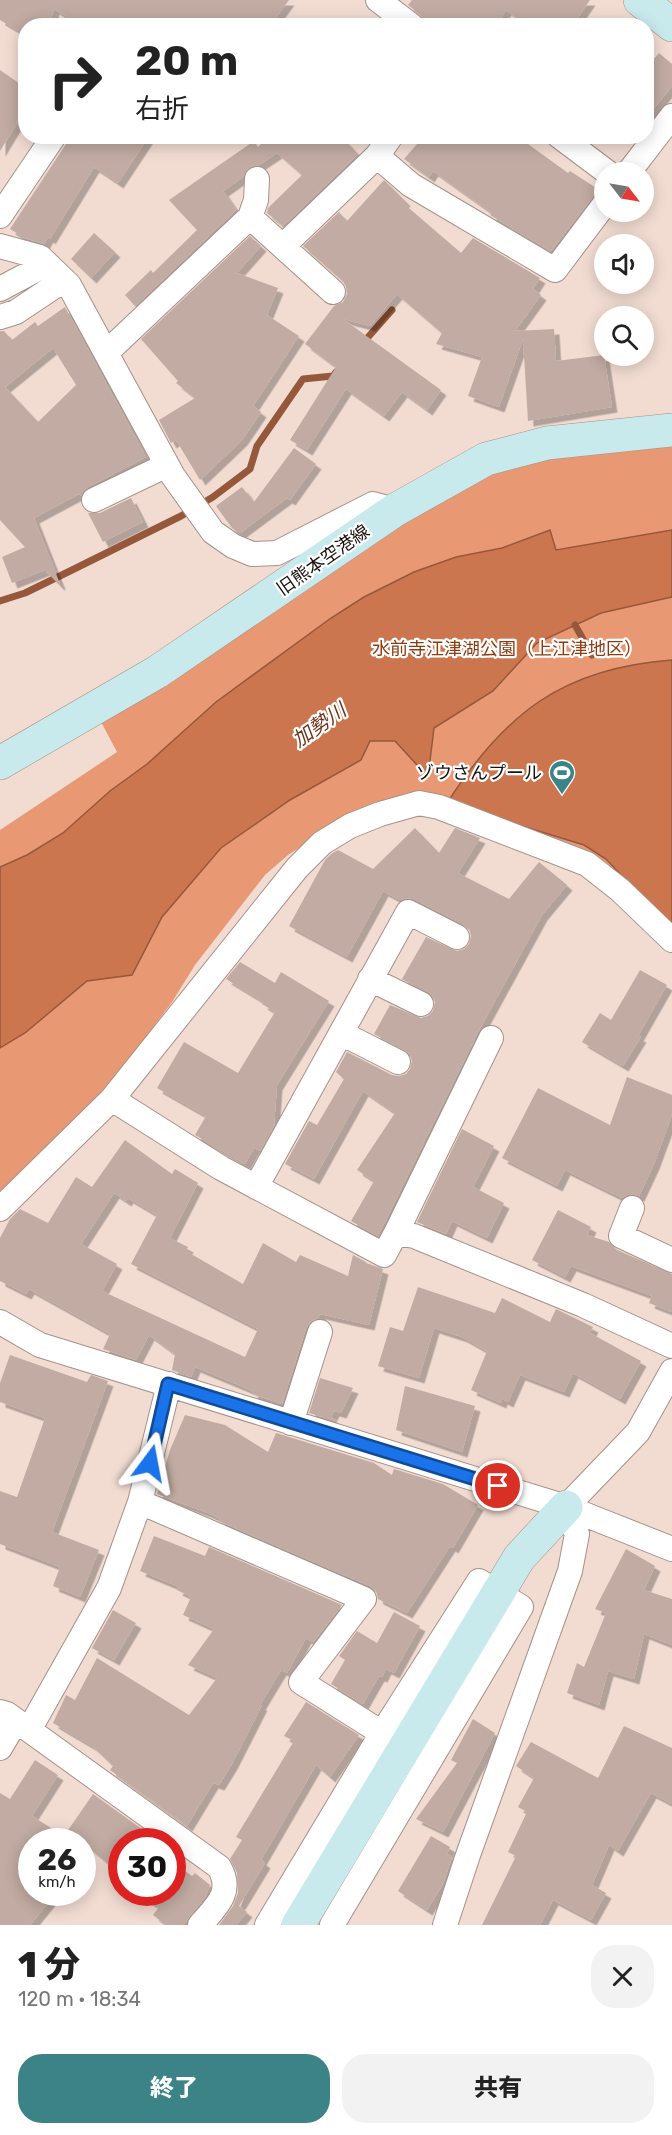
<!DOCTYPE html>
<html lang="ja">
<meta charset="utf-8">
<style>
body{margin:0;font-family:Rubik,"Noto Sans JP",sans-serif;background:#f2f2f2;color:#222;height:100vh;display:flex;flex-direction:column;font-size:22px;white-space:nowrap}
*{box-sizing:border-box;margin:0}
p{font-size:20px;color:#767676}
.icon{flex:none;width:33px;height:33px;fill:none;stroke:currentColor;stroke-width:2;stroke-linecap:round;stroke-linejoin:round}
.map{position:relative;height:1925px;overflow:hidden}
.side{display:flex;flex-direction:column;background:#fff;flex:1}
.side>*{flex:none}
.top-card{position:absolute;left:18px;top:18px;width:636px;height:126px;border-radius:24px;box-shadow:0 3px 15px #0003;background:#fff;color:#222;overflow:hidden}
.needle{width:39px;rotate:121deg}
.fabs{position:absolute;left:594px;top:162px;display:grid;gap:12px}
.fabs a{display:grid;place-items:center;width:60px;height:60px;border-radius:50%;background:#fff;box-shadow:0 3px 15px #0003;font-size:30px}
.speed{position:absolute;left:18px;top:1828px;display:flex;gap:12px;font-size:30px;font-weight:700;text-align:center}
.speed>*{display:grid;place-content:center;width:78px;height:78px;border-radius:50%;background:#fff;box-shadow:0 3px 15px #0003;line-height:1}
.speed small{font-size:15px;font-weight:400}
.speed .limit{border:9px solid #d22;background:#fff;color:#111}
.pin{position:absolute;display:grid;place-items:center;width:51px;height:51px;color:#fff;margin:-26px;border:3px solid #fff;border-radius:50%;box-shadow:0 2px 6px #0007}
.me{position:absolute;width:66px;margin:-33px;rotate:13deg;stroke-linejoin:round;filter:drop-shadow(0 0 4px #0008)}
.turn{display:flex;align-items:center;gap:21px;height:126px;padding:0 18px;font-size:27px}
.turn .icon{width:78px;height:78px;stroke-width:2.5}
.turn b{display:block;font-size:42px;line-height:51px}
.round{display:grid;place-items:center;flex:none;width:63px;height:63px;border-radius:24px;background:#f2f2f2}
.headline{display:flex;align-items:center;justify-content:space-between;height:102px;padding:0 18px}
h1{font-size:36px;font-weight:800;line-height:45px}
.action{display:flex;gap:12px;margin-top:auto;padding:12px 18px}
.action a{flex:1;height:69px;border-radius:24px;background:#3b8387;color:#fff;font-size:24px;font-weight:800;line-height:69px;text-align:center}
.action a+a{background:#f2f2f2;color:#222}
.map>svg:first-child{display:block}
.green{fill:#e99874}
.water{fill:#cc764f;stroke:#96583b;stroke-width:1.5}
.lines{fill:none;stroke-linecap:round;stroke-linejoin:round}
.stream{stroke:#96583b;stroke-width:7}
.building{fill:#c1aba2;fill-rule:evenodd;filter:url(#shadow)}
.street-casing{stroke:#a69188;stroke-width:26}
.secondary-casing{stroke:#a69188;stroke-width:34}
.street{stroke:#fff;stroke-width:24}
.secondary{stroke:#c8eaec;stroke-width:33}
.route-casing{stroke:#114b97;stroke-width:15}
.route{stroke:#1a73e8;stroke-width:10}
.labels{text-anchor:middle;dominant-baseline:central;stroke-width:4.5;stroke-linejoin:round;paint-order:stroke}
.street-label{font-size:18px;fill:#18110d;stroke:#fff}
.park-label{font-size:18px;fill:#8b3c10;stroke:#fff}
.poi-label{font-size:18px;fill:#18110d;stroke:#fff;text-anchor:end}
.water-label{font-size:20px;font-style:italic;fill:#6e3519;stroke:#fff}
</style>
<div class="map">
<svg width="672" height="1925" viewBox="0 0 672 1925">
<defs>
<filter id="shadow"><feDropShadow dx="5.5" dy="5.5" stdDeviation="0" flood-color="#0004"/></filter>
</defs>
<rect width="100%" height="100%" fill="#f2dcd2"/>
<path class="green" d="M672,445V932L605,862L583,849L439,800L352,814L288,855L265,875L195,965L172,1002L145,1038L98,1096L0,1192V830L117,752L99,718L506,457Z"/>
<path class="water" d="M550,530L556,550L672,530V597L601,613L537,643L493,691L434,728L428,777L395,741H370L361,760L290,800L221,848L162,917L132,975L87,981L25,1033L0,1048V867L27,855L63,833L110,791L147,764L216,702L331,618L364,597L414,572L456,557L502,548Z
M672,660V929L606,859L584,845L447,803C505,713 563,668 672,660Z"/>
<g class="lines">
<path class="stream" d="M362,344L392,310
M0,601L25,593L68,572L181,516L213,497L250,469L257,446L303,379L333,376L336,372
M575,625L592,655"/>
</g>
<path class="building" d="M0,0H289L270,26H83L54,9L49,26H26V35L0,20Z
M412,0H590L572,26H528L506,10L496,26H426L421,15L408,5Z
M659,53L672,64V86L646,118V68Z
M0,70L26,88V99L17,112L22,115L0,151Z
M68,136H149L118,183L94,167L50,239L48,237L44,244L25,238L10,229L66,144Z
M260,136H341L358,154L283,226L267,213L268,208L302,175L277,153L259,165L250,167L243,177L223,191L236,210L135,306L125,295L151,270L153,273L197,230L169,200L254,141L258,147L264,141Z
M424,136H517L568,173L570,171L601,191L593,196L551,251L490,215L492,213L433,171L429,177L404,159Z
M384,180L405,201L403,203L461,253L473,238L540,278L533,289L541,295L515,331L554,329L556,361L604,355L612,407L528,421L523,339L499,407L468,396L482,357L436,344L442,333L397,294L370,326L343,319L441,390L427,410L402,392L384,416L346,389L307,450L290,440L336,367L305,344L334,306L343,302L347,294L346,287L343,281L303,246L339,212L347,221Z
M94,233L115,252L91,278L71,259Z
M250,236L261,246L237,273L278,288L267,315L299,336L253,406L261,412L242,440L200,480L176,440L171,443L159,420L195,398L176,383L178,381L141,339Z
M65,307L146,457L88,487L81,496L79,494L34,518L60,584L59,585L45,570L12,583L2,557L25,547L0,520V331H4L12,340L35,322L38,326ZM53,348L76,385L38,422L5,387Z
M294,448L316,464L290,500L287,498L240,533L232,528L216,506L242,487L254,502Z
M131,498L143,522L103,542L88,513H100Z
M415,828L439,853L455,828L480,838L458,873L509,899L539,862L567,885L542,915L478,1032L378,1236L351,1221L374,1181L357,1170L395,1113L363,1091L314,1179L285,1164L309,1121L317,1125L344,1079L336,1072L347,1052L392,1075L399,1076L406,1074L410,1069L412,1061L410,1054L374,1034L390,1005L421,1018L428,1016L433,1011L435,1002L432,996L402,979L426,937L457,951L464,949L469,944L471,936L469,929L463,924L414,899L407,898L400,900L383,891L347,957L289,926L325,860L331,854L338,850L373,869Z
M240,962L275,983L281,972L329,1001L277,1085L274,1126L260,1151L254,1148L245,1164L195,1135L206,1116L157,1088L184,1042L238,1073L275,1012L262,1004L264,1002L226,979Z
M640,970L667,985L638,1036L641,1037L623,1066L582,1042L600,1013L611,1020Z
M627,1077L672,1095V1115L654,1164L639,1196L630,1194L622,1198L565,1170L557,1186L502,1158L538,1088L610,1125Z
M462,1129L494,1146L473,1187L504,1203L487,1238L452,1221L446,1234L417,1222Z
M125,1140L172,1174L175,1169L198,1183L170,1238L188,1247L186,1251L243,1284L263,1243L296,1262L300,1255L348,1276L353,1255L366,1262V1263L383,1269L369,1325L320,1314L318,1318L310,1322L306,1328L282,1404L252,1394L253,1391L195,1367L191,1377L172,1370L175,1354L149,1335L136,1360L103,1349L110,1334L29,1289L26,1294L0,1281V1238L10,1219L20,1209L48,1223L76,1177L92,1187ZM114,1193L126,1201L128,1198L157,1215L131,1264L258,1329L245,1357L102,1291L117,1264L81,1244Z
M558,1210L591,1227L587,1235L609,1242L615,1249L672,1274V1312L649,1303L652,1296L571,1266L565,1277L532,1260Z
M418,1287L495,1313L502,1298L550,1322L556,1309L593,1327L590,1333L641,1361L620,1399L573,1373L564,1392L520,1375L508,1402L502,1399L501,1403L471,1390L487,1351L462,1337L434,1328L419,1378L378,1366L390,1327L403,1331Z
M10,1355L87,1382L91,1375L108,1381L52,1532L99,1550L80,1597L53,1586L60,1567L0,1544V1491L17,1497L45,1418L0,1402V1383Z
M320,1378L353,1388L341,1413L334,1411L331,1417L337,1421L309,1413Z
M405,1386L475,1406L462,1452L396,1430Z
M185,1415L225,1425L268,1452L276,1433L374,1463L392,1475L394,1469L443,1484L478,1505L453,1548L450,1546L407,1613L378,1599L376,1591L370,1586L219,1521L220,1519L208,1513L157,1494L170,1450Z
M154,1536L205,1556L209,1547L342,1605L313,1642L306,1638L287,1673L281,1670L260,1705H262L232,1764L219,1785L213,1783L187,1826L110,1770L113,1766L92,1746L53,1723L66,1695L75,1700L97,1658L189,1715L217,1678L188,1665L214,1629L183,1615L191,1597L177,1590L179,1587L140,1571Z
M626,1549L655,1566L644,1590L672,1599V1645L644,1634L634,1679L608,1671L599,1705L567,1693L577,1663L584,1667L606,1613L595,1609Z
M113,1610L136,1623L114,1660L92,1648Z
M394,1612L420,1626L394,1673L386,1669L382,1677L379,1676L363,1704L331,1684L345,1660L339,1656L357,1631L377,1643Z
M306,1702L359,1735L330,1777L316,1765L261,1860L265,1863L239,1906L247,1912L236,1925H219L233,1906L238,1893L237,1873L230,1859L242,1840L236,1837L294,1741L284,1736Z
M473,1719L495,1733L443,1832L416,1819L457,1763L451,1760Z
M624,1726L672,1748V1804L651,1793L618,1851L609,1845L592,1885L606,1893L591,1920L553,1900L540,1925H482L516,1856L508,1852L527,1812L518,1807L534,1778L516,1766L531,1742L598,1778Z
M35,1760L58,1775L32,1816L64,1836L93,1794L160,1842H122V1875L82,1842H32V1893H56L30,1925H0V1793L10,1799Z
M431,1836L450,1847L447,1854L452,1857L443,1884L427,1910L398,1891Z
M172,1861L192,1876L195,1873L210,1885L205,1897L183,1925H166L153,1915L159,1907L136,1893H172Z"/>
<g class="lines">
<defs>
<path id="street" d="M378,0L412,26
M559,136L607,172
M377,156L411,185L555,270L604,205
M629,172L672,116
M0,216L54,136
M250,217L333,292
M0,246L40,257L69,285L173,476L213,532L233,546L252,554L277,553L373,504L395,510
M283,246L377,156L391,136
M0,289L47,264
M0,317L16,312L64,280
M106,353L250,217L256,200L257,179
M94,500L167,465
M370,979L421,1004
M341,1033L398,1062
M112,1099L221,1168L384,1255L396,1233L414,1236L583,1305L672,1346
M256,1187L408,912L457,937
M632,1208L621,1236L672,1260
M0,1209L112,1099L297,868L322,843L350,826L380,814L419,803L439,807L587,864L620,890L672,940
M396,1233L491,1038
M0,1322L40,1345L566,1507L672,1549
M291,1423L320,1332
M140,1502L364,1599L301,1682L382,1733
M566,1507L638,1432L672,1371
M0,1712L7,1714L219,1867C234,1892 216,1907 200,1925
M29,1730L109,1588L140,1502L169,1384
M0,1748L16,1721
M267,1925L382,1733L479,1581L521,1607L332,1925
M445,1925L468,1855L570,1571L577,1534L566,1507"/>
<path id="secondary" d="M640,0L672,25
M0,763L157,672L395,510L486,459L547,443L672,430
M298,1925L519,1558L566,1507"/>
</defs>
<use href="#street" class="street-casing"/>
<use href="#secondary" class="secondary-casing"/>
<use href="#street" class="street"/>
<use href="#secondary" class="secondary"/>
</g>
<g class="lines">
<defs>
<path id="route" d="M150,1463L168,1384L498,1486"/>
</defs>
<use href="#route" class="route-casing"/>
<use href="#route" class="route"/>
</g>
<defs>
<symbol id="stadium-pin" viewBox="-11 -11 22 30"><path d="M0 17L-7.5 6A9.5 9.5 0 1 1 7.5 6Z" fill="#3b8387" stroke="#fff"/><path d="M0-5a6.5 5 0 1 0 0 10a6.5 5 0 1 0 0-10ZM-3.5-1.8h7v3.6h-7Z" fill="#fff"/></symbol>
</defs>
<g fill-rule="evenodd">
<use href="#stadium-pin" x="547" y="758" width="30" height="40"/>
</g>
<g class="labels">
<g class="street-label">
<text transform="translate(323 560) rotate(-35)">旧熊本空港線</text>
</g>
<g class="park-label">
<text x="507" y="649">水前寺江津湖公園（上江津地区）</text>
</g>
<g class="poi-label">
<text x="542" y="773">ゾウさんプール</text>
</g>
<g class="water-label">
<text transform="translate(319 725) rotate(-35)">加勢川</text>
</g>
</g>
</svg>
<div class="fabs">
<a><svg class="needle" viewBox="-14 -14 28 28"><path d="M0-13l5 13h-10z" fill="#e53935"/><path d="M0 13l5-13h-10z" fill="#767676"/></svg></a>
<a><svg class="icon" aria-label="sound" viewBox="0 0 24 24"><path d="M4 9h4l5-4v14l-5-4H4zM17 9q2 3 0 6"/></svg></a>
<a><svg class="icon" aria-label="search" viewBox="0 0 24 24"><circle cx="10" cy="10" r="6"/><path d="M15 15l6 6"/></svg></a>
</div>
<div class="speed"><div>26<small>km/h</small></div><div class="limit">30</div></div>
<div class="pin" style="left:498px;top:1486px;background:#d93025"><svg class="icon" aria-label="arrive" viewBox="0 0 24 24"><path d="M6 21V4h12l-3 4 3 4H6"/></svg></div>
<svg class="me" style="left:150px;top:1463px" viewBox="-20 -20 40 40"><path d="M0-17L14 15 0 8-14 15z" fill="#1a73e8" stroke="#fff" stroke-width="4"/></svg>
<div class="top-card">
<div class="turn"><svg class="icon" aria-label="right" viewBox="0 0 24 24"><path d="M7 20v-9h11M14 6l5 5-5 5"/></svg><div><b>20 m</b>右折</div></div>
</div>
</div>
<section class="side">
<div class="headline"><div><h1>1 分</h1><p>120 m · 18:34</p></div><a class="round"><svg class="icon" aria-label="close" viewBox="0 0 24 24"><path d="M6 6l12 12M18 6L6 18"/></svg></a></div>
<div class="action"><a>終了</a><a>共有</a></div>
</section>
